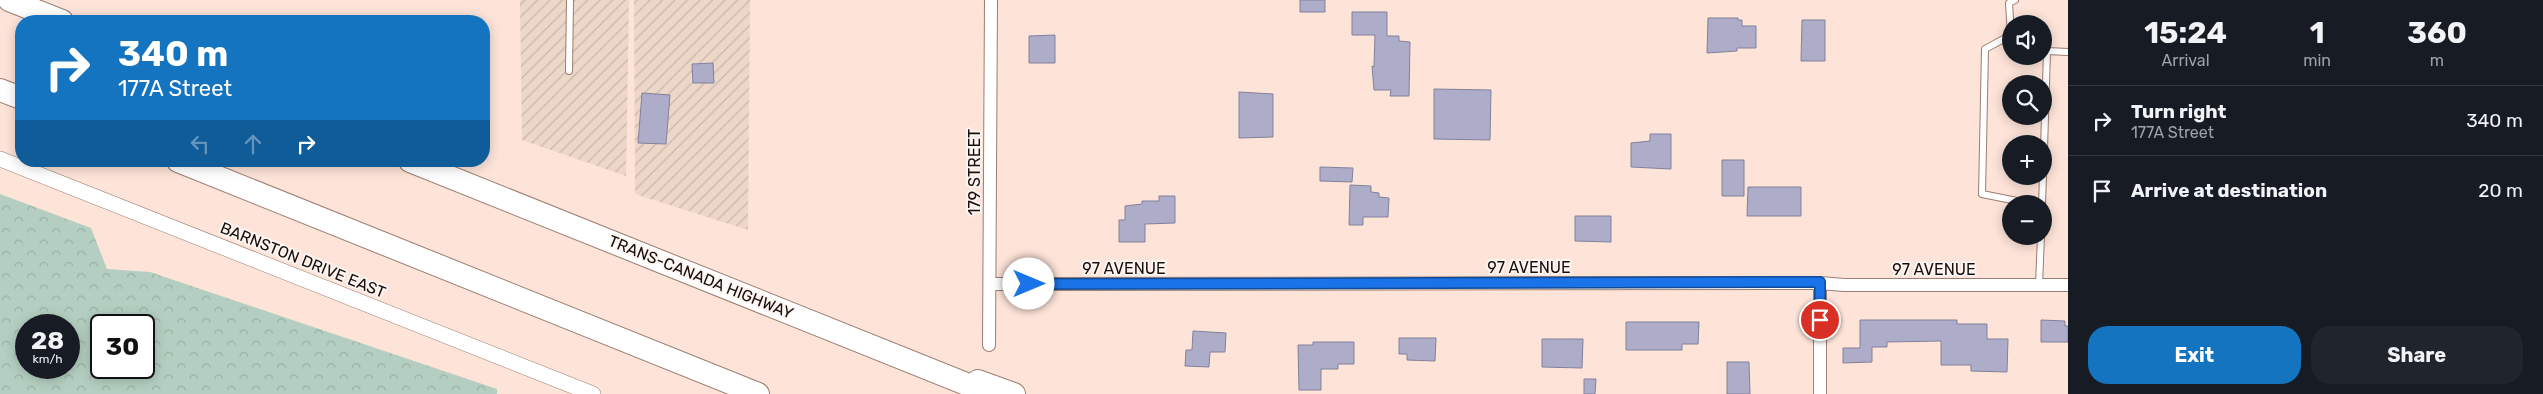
<!DOCTYPE html>
<meta charset="utf-8">
<style>
body{margin:0;font-family:Rubik,sans-serif;background:#20242c;color:#f1f3f6;height:100vh;display:flex;flex-direction:column;font-size:19px;white-space:nowrap}
*{box-sizing:border-box;margin:0}
p{font-size:16px;color:#9ea1a6}
.icon{flex:none;width:28px;height:28px;fill:none;stroke:currentColor;stroke-width:2;stroke-linecap:round;stroke-linejoin:round}
.map{position:relative;flex:1;overflow:hidden}
.details{display:flex;flex-direction:column;background:#171b24;width:475px}
.details>*{flex:none}
.top-card{position:absolute;left:15px;top:15px;width:475px;height:152px;border-radius:20px;box-shadow:0 2px 12px #0003;background:#1474c0;color:#fff;overflow:hidden}
.tools{position:absolute;left:2002px;top:15px;display:grid;gap:10px}
.tools a{display:grid;place-items:center;width:50px;height:50px;border-radius:50%;background:#171b24;box-shadow:0 2px 12px #0003;font-size:25px}
.speed{position:absolute;left:15px;top:314px;display:flex;gap:10px;font-size:25px;font-weight:700;text-align:center}
.speed>*{display:grid;place-content:center;width:65px;height:65px;border-radius:50%;background:#171b24;box-shadow:0 2px 12px #0003;line-height:1}
.speed small{font-size:12px;font-weight:400}
.speed .limit{border:2px solid #111;border-radius:8px;background:#fff;color:#111}
.pin{position:absolute;display:grid;place-items:center;width:42px;height:42px;color:#fff;margin:-21px;border:2px solid #fff;border-radius:50%;box-shadow:0 1px 5px #0007}
.me{position:absolute;width:55px;margin:-28px;rotate:90deg;stroke-linejoin:round;filter:drop-shadow(0 0 4px #0008)}
.turn{display:flex;align-items:center;gap:18px;height:105px;padding:0 20px;font-size:22px}
.turn .icon{width:65px;height:65px;stroke-width:2.5}
.turn b{display:block;font-size:35px;line-height:42px}
.lanes{display:flex;align-items:center;height:48px;padding:0 20px;background:#0003;justify-content:center;gap:25px;direction:ltr}
.lanes .off{opacity:.35}
.eta{display:flex;justify-content:space-evenly;align-items:center;height:85px;text-align:center}
.eta b{font-size:30px;font-weight:700;line-height:35px}
.primary-button{display:flex;gap:10px;margin-top:auto;padding:10px 20px}
.primary-button a{flex:1;height:58px;border-radius:20px;background:#1474c0;color:#fff;font-size:20px;font-weight:700;line-height:58px;text-align:center}
.primary-button a+a{background:#20242c;color:#f1f3f6}
ul{padding:0;list-style:none}
li{display:flex;align-items:center;gap:15px;height:70px;padding:0 20px;border-top:1px solid #363941}
li div{flex:1}
li b{display:block;font-size:19px}
li em{font-style:normal}
main{display:flex;flex:1;min-height:0}
.map>svg:first-child{display:block}
.industrial{fill:url(#industrial-furrows)}
.forest{fill:url(#forest-crowns);fill-rule:evenodd}
.building{fill:#adadc9;stroke:#82819b}
.lines{fill:none;stroke-linecap:round;stroke-linejoin:round}
.service-casing{stroke:#9a7e71;stroke-width:8}
.minor-casing{stroke:#9a7e71;stroke-width:14}
.tertiary-casing{stroke:#9a7e71;stroke-width:16}
.motorway-casing{stroke:#9a7e71;stroke-width:24}
.service{stroke:#fff;stroke-width:6}
.minor{stroke:#fff;stroke-width:12}
.tertiary{stroke:#fff;stroke-width:15}
.motorway{stroke:#fff;stroke-width:22}
.route-casing{stroke:#114b97;stroke-width:12}
.route{stroke:#1a73e8;stroke-width:9}
.labels{text-anchor:middle;dominant-baseline:central;stroke-width:4;stroke-linejoin:round;paint-order:stroke}
.street-label{font-size:16px;fill:#190f0a;stroke:#fcf5f2}
</style>
<main>
<div class="map">
<svg width="2068" height="394" viewBox="0 0 2068 394">
<defs>
<pattern id="industrial-furrows" width="10" height="10" patternUnits="userSpaceOnUse" patternTransform="scale(1.25)"><rect width="10" height="10" fill="#ecd7c9"/><path d="M-1 1l2-2M0 10L10 0M9 11l2-2" fill="none" stroke="#cab7ab"/></pattern>
<pattern id="forest-crowns" width="20" height="18" patternUnits="userSpaceOnUse" patternTransform="scale(1.25)"><rect width="20" height="18" fill="#b4cfc1"/><path d="M2 6a3 3 0 1 1 6 0M12 15a3 3 0 1 1 6 0" fill="none" stroke="#9ab1a4"/></pattern>
</defs>
<rect width="100%" height="100%" fill="#fde3d8"/>
<path class="industrial" d="M520,0H629L626,176L522,140Z
M634,0H750L748,230L635,194Z"/>
<path class="forest" d="M0,194L91,228L107,269L150,272L497,389V394H0ZM26,325H69V368H26ZM101,325H144V368H101Z"/>
<path class="building" d="M1300,0H1325V12H1300Z
M1352,12H1387V36H1399V41L1410,42L1409,96H1390L1391,90H1374L1372,66L1374,67L1375,35H1352Z
M1708,18H1738V20H1742V26H1756V48H1737V51L1707,53Z
M1802,20H1825V61H1801Z
M1055,35V63H1029V36Z
M713,63L714,83H693L692,64Z
M1434,89L1491,90L1490,140L1434,139Z
M1239,92L1273,94V137L1239,138Z
M642,93L670,95L666,144L638,143Z
M1650,134H1671V169L1631,167V143L1650,141Z
M1722,160H1744V196H1722Z
M1320,167L1353,168L1352,182L1320,181Z
M1350,185L1371,186V192L1379,193V197L1389,198L1388,217H1363V225H1349Z
M1748,187H1801V216H1747Z
M1159,196H1175V223L1145,224V242H1119V220H1125V206L1142,204V201H1159Z
M1575,216H1611V242L1575,241Z
M1860,320H1957V324H1987V339H2008L2007,372L1971,371V365H1941V341L1887,342V347H1872V362L1843,363V348H1860Z
M2041,320L2065,321V326H2068V342H2041Z
M1626,322H1699L1698,344H1682V350H1626Z
M1193,331L1226,333L1225,352H1210L1209,367L1185,366L1186,350H1192Z
M1399,338H1436L1435,361L1407,360V354H1399Z
M1542,339H1583L1582,368L1542,367Z
M1313,342H1354V364H1338V369H1321V390H1299L1298,345H1313Z
M1727,362H1749L1750,394H1727Z
M1584,379H1596L1595,394H1584Z"/>
<g class="lines">
<defs>
<path id="service" d="M2011,35L1985,49L1982,194L2032,204
M2011,35L2009,3L2015,0
M569,71L570,0
M2044,149L2047,51L2068,52
M2042,204L2043,176
M2039,285L2041,236"/>
<path id="minor" d="M1820,283V394
M990,284L1820,283L1844,285H2068
M989,345L991,0"/>
<path id="tertiary" d="M0,159L593,394"/>
<path id="motorway" d="M9,0L62,21
M0,90L21,98
M178,161L758,394
M410,161L991,394
M978,381L1014,394"/>
</defs>
<use href="#service" class="service-casing"/>
<use href="#minor" class="minor-casing"/>
<use href="#tertiary" class="tertiary-casing"/>
<use href="#motorway" class="motorway-casing"/>
<use href="#service" class="service"/>
<use href="#minor" class="minor"/>
<use href="#tertiary" class="tertiary"/>
<use href="#motorway" class="motorway"/>
</g>
<g class="lines">
<defs>
<path id="route" d="M1029,284L1820,282V320"/>
</defs>
<use href="#route" class="route-casing"/>
<use href="#route" class="route"/>
</g>
<g class="labels">
<g class="street-label">
<text transform="translate(974 172) rotate(-90)">179 STREET</text>
<text transform="translate(303 260) rotate(22)">BARNSTON DRIVE EAST</text>
<text x="1529" y="267">97 AVENUE</text>
<text x="1124" y="268">97 AVENUE</text>
<text x="1934" y="269">97 AVENUE</text>
<text transform="translate(701 277) rotate(22)">TRANS-CANADA HIGHWAY</text>
</g>
</g>
</svg>
<div class="tools">
<a><svg class="icon" aria-label="sound" viewBox="0 0 24 24"><path d="M4 9h4l5-4v14l-5-4H4zM17 9q2 3 0 6"/></svg></a>
<a><svg class="icon" aria-label="search" viewBox="0 0 24 24"><circle cx="10" cy="10" r="6"/><path d="M15 15l6 6"/></svg></a>
<a>+</a>
<a>−</a>
</div>
<div class="speed"><div>28<small>km/h</small></div><div class="limit">30</div></div>
<div class="pin" style="left:1820px;top:320px;background:#d93025"><svg class="icon" aria-label="arrive" viewBox="0 0 24 24"><path d="M6 21V4h12l-3 4 3 4H6"/></svg></div>
<svg class="me" style="left:1029px;top:284px" viewBox="-20 -20 40 40"><circle r="19" fill="#fff"/><path d="M0-13L10 11 0 6-10 11z" fill="#1a73e8"/></svg>
<div class="top-card">
<div class="turn"><svg class="icon" aria-label="right" viewBox="0 0 24 24"><path d="M7 20v-9h11M14 6l5 5-5 5"/></svg><div><b>340 m</b>177A Street</div></div>
<div class="lanes"><svg class="icon off" aria-label="left" viewBox="0 0 24 24"><path d="M17 20v-9H6M10 6l-5 5 5 5"/></svg><svg class="icon off" aria-label="ahead" viewBox="0 0 24 24"><path d="M12 20V5M6 11l6-6 6 6"/></svg><svg class="icon" aria-label="right" viewBox="0 0 24 24"><path d="M7 20v-9h11M14 6l5 5-5 5"/></svg></div>
</div>
</div>
<section class="details">
<div class="eta">
<div><b>15:24</b><p>Arrival</p></div>
<div><b>1</b><p>min</p></div>
<div><b>360</b><p>m</p></div>
</div>
<ul>
<li><svg class="icon" aria-label="right" viewBox="0 0 24 24"><path d="M7 20v-9h11M14 6l5 5-5 5"/></svg><div><b>Turn right</b><p>177A Street</p></div><em>340 m</em></li>
<li><svg class="icon" aria-label="arrive" viewBox="0 0 24 24"><path d="M6 21V4h12l-3 4 3 4H6"/></svg><div><b>Arrive at destination</b></div><em>20 m</em></li>
</ul>
<div class="primary-button"><a>Exit</a><a>Share</a></div>
</section>
</main>
